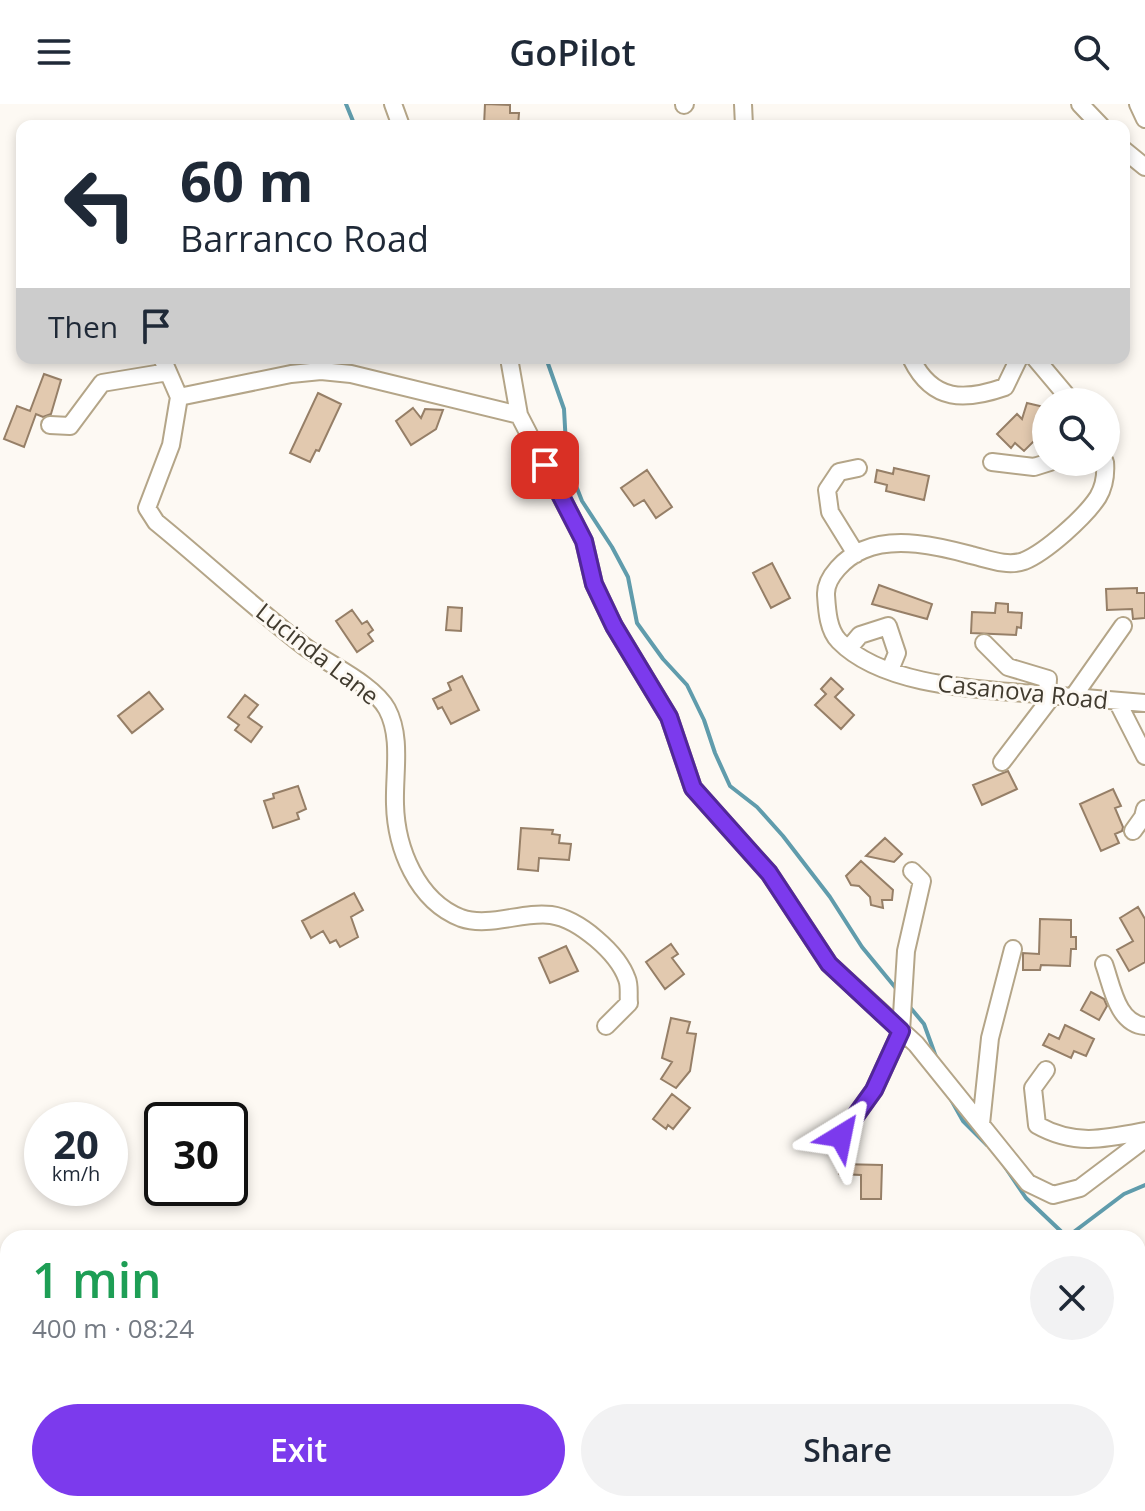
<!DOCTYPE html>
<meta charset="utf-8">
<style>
body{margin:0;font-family:"Open Sans",sans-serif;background:#f2f2f3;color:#1f2937;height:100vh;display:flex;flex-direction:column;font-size:30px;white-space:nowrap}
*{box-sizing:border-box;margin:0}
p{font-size:26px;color:#747a83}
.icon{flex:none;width:44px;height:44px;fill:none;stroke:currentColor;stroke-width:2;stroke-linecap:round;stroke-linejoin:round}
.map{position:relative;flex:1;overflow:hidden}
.side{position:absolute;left:0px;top:1126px;width:1146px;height:282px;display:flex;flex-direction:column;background:#fff;border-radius:24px 24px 0 0;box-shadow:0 4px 12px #0003}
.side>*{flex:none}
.hud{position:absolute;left:16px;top:16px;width:1114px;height:244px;border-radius:16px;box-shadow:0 4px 12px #0003;background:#fff;color:#1f2937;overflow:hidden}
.buttons{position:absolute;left:1032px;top:284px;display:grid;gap:16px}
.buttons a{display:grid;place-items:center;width:88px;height:88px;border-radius:50%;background:#fff;box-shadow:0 4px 12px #0003;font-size:40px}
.speed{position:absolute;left:24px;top:998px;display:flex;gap:16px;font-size:40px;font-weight:700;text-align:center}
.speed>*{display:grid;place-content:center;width:104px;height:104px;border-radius:50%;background:#fff;box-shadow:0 4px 12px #0003;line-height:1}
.speed small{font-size:20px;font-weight:400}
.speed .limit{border:4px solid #111;border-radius:12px;background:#fff;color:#111}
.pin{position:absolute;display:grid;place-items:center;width:68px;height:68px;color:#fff;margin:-34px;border-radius:16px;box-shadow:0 4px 12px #0006}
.me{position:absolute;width:88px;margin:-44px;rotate:35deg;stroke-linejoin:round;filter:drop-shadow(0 0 6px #0008)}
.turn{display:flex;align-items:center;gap:28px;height:168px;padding:0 32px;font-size:36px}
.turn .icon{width:104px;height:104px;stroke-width:2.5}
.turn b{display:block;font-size:56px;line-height:68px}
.then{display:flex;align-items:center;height:76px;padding:0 32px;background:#0003;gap:16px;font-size:30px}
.round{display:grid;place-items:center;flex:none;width:84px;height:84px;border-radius:42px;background:#f2f2f3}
.head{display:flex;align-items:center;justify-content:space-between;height:136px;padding:0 32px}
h1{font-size:48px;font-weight:600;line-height:60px;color:#1e9e55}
.button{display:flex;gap:16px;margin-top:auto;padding:16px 32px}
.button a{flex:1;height:92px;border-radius:48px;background:#7c3aed;color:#fff;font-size:32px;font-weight:600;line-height:92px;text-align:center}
.button a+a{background:#f2f2f3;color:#1f2937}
header{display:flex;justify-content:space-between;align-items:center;height:104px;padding:0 32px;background:#fff;font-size:36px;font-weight:600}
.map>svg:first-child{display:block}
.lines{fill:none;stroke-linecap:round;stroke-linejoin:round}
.stream{stroke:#609cac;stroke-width:4}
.building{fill:#e2c9af;stroke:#967f67;stroke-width:2}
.minor-casing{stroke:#b4a588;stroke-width:20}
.primary-casing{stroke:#b4a588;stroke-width:28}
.minor{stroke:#fff;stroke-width:16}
.primary{stroke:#fff;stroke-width:24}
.route-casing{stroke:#51269a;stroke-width:20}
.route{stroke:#7c3aed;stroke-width:14}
.labels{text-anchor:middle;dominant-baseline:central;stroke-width:6;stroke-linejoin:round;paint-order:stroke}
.street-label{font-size:24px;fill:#413b2f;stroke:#fdf9f3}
</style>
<header><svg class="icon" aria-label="menu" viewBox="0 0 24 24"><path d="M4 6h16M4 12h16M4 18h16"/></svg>GoPilot<svg class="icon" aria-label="search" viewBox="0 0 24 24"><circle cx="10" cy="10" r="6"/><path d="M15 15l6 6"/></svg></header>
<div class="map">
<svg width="1145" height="1407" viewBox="0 0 1145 1407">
<rect width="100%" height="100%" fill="#fdf9f3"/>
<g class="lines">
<path class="stream" d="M346,0L355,22
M546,254L564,305L567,359L582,397L612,443L628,473L637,519L663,555L687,581L704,616L715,649L730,682L757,703L783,732L830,793L862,843L899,888
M909,902L924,920L936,953
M945,985L963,1017L987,1041
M1003,1060L1026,1094L1067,1133
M1067,1133L1124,1090L1145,1081
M0,1203L8,1205
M822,1407L829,1400"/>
</g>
<path class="building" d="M485,0L510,1V9H519L518,22H484Z
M44,270L61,276L51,310L43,313L36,310L24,343L4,335L17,302L30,307Z
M318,289L341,300L319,347L316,346L310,358L290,349Z
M1027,299L1044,303L1035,336L1024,347L1015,339L1011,344L997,330L1017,310L1022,315Z
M413,304L421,314L425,305L443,306L436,325L411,341L396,317Z
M894,364L929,372L924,396L886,387L887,381L875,378L877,366L893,370Z
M647,366L672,403L656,414L644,396L634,402L621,384Z
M772,459L790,494L771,504L753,469Z
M879,481L932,500L927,515L872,500Z
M1137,484V489H1145V514L1133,515L1132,505L1107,506L1106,485Z
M996,499L1008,500V508L1022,509L1021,524L1017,523L1016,531L971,529L972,508L995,509Z
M448,503L462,504L461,527L446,526Z
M352,506L362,520L367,517L373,526L368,530L373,537L357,548L336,517Z
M462,572L479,606L451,620L442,603L438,605L433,595L451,586L448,579Z
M831,574L843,585L835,593L854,611L841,625L815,601L826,590L821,585Z
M149,588L163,605L132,629L118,612Z
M245,591L258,601L248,613L262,623L251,638L235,626L239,621L228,613Z
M1008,667L1017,685L982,701L973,681Z
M298,682L306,705L297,709L299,715L273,724L264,697L274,694L273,690Z
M1113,685L1121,702L1115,704L1123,723L1122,727L1115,730L1119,739L1101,747L1080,700Z
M521,724L553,726L552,730L560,731L559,739L571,740L569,756L539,754L538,767L518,765Z
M885,734L902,750L894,758L866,752Z
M861,757L893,786L892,796H882L883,804L871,801L870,793L859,782L851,781L846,772Z
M354,789L363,806L351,813L358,833L340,843L336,836L330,839L323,827L311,834L302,817Z
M1138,803L1145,815V858L1129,867L1117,846L1133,837L1120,814Z
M1040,815L1071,816V833H1076V845H1071L1070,862L1041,861L1040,866H1023V849L1039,850Z
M671,840L678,850L672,854L684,870L665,885L646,858Z
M566,842L578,867L550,879L539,854Z
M1091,888L1104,895L1107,902L1099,916L1081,906Z
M671,914L690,918L687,929L696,930L690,967L676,984L661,975L672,958L662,954Z
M1065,921L1094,935L1086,952L1074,947L1071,954L1043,941L1049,930L1059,935Z
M672,990L690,1004L673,1025L668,1021L666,1025L653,1015Z
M839,1060L882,1061L881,1095H861V1071L839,1070Z"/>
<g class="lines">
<defs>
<path id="minor" d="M393,0L401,22
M743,0L744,22
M1080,0L1101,22
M1138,0L1145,15
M684,1L685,0
M1124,46L1145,63
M162,254L179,293L171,341L147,404L156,418C205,458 251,501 300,539C324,559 372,578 387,605C402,633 394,669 395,700C396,744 417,797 461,814C489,824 523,807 551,811C579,815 618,849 627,875C630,882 628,892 629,899L606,922
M509,254L519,311L584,437L594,480L614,522L669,613L693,684L769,769L829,860L916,940L1028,1079L1053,1091L1080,1084L1145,1035
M1035,254L1072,298
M912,256C933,298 965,297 1005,283L1019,254
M179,293L291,270L321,267L351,270L519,311
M50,321L70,322L102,279L168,268
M992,358L1034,363L1050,358
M1105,358C1106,370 1104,383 1098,393C1085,413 1046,448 1024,457C1007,463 988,455 971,451C938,442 895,432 863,446C846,453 825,473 826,491C827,506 828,526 839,537C883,582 977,585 1036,590C1072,593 1109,596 1145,599
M856,450L830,408L827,386L839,368L858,364
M984,539L1008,563L1048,575L1047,591
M849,544L860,531L888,522L897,549L890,566
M1073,593L1123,522
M1117,597L1145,652
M1002,658L1053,591
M1133,727L1143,713L1145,705
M1104,860C1112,882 1117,920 1145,922
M1046,966L1033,984L1037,1021C1074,1042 1105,1035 1145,1027
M981,1020L990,934L1013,845
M841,1032L874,986L901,927L906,847L922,777L912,767
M750,1407L761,1400"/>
<path id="primary" d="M1138,1221L1145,1217
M930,1407L936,1400"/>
</defs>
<use href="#minor" class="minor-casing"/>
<use href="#primary" class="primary-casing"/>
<use href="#minor" class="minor"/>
<use href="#primary" class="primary"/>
</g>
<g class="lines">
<defs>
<path id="route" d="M545,361L584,437L594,480L614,522L669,613L693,684L769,769L829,860L901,927L874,986L841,1032"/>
</defs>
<use href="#route" class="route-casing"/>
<use href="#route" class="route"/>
</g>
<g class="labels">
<g class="street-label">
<text transform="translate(318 549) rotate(38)">Lucinda Lane</text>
<text transform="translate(1023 587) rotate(6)">Casanova Road</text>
</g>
</g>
</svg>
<div class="buttons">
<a><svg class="icon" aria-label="search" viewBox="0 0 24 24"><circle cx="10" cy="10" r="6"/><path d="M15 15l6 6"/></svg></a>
</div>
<div class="speed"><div>20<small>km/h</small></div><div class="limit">30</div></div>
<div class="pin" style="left:545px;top:361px;background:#d93025"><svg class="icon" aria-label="arrive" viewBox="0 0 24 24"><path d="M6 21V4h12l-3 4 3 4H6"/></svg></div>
<svg class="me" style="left:841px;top:1032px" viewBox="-20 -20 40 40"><path d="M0-17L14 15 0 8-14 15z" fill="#7c3aed" stroke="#fff" stroke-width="4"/></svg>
<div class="hud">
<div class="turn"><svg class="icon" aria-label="left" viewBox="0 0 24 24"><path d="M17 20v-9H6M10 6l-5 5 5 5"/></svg><div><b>60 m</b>Barranco Road</div></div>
<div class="then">Then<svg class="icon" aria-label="arrive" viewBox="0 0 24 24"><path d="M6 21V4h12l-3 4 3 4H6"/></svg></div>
</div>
<section class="side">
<div class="head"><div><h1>1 min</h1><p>400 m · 08:24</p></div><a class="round"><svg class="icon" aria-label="close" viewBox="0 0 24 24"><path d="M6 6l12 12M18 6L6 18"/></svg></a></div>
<div class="button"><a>Exit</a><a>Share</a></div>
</section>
</div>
